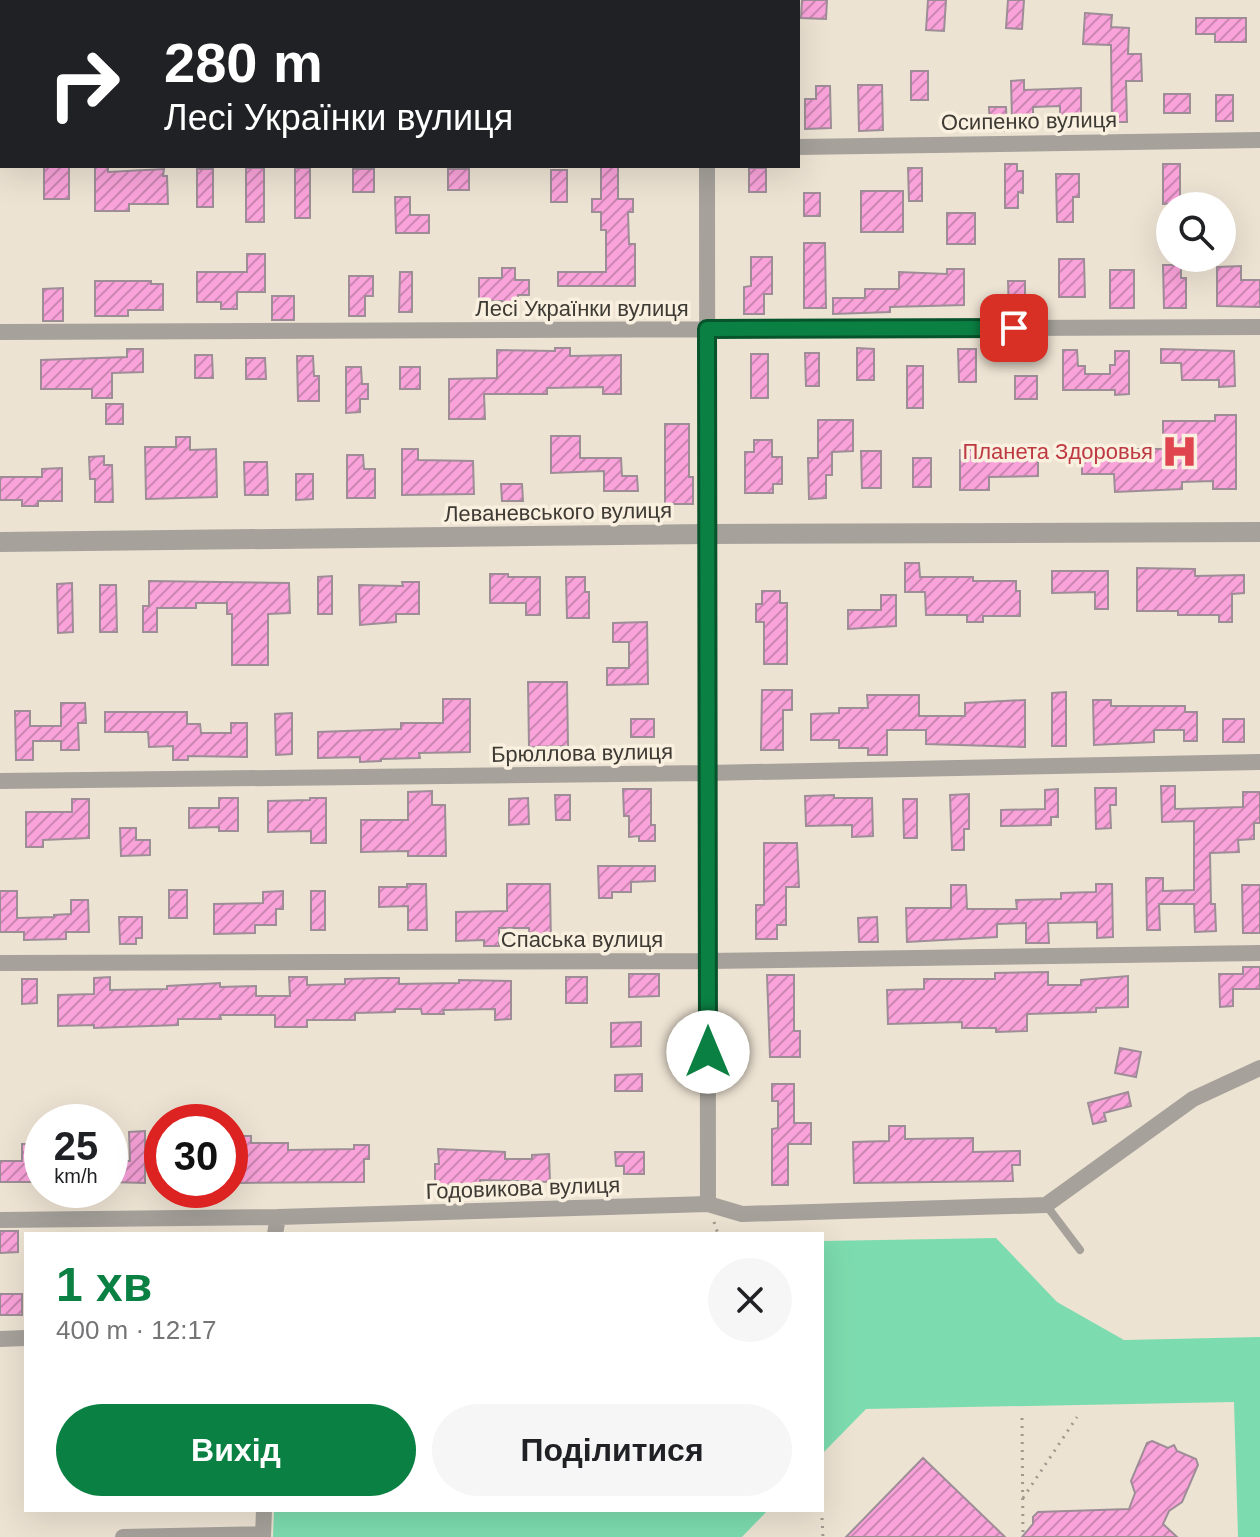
<!DOCTYPE html>
<html lang="uk">
<meta charset="utf-8">
<style>
body{margin:0;font-family:Arial,sans-serif;background:#f6f6f6;color:#202124;height:100vh;display:flex;flex-direction:column;font-size:30px;white-space:nowrap}
*{box-sizing:border-box;margin:0}
p{font-size:26px;color:#757577}
.icon{flex:none;width:44px;height:44px;fill:none;stroke:currentColor;stroke-width:2;stroke-linecap:round;stroke-linejoin:round}
.map{position:relative;flex:1;overflow:hidden}
.details{position:absolute;left:24px;top:1232px;width:800px;height:280px;display:flex;flex-direction:column;background:#fff;border-radius:0px;box-shadow:0 8px 32px #0002}
.details>*{flex:none}
.hud{position:absolute;left:0px;top:0px;width:800px;height:168px;box-shadow:0 8px 32px #0002;background:#202124;color:#fff;overflow:hidden}
.tools{position:absolute;left:1156px;top:192px;display:grid;gap:16px}
.tools a{display:grid;place-items:center;width:80px;height:80px;border-radius:50%;background:#fff;box-shadow:0 8px 32px #0002;font-size:40px}
.speed{position:absolute;left:24px;top:1104px;display:flex;gap:16px;font-size:40px;font-weight:700;text-align:center}
.speed>*{display:grid;place-content:center;width:104px;height:104px;border-radius:50%;background:#fff;box-shadow:0 8px 32px #0002;line-height:1}
.speed small{font-size:20px;font-weight:400}
.speed .limit{border:12px solid #d22;background:#fff;color:#111}
.pin{position:absolute;display:grid;place-items:center;width:68px;height:68px;color:#fff;margin:-34px;border-radius:16px;box-shadow:0 4px 12px #0006}
.me{position:absolute;width:88px;margin:-44px;rotate:0deg;stroke-linejoin:round;filter:drop-shadow(0 0 6px #0008)}
.turn{display:flex;align-items:center;gap:28px;height:168px;padding:0 32px;font-size:36px}
.turn .icon{width:104px;height:104px;stroke-width:2.5}
.turn b{display:block;font-size:56px;line-height:68px}
.round{display:grid;place-items:center;flex:none;width:84px;height:84px;border-radius:42px;background:#f6f6f6}
.overview{display:flex;align-items:center;justify-content:space-between;height:136px;padding:0 32px}
h1{font-size:48px;font-weight:700;line-height:60px;color:#0b8043}
.action{display:flex;gap:16px;margin-top:auto;padding:16px 32px}
.action a{flex:1;height:92px;border-radius:48px;background:#0b8043;color:#fff;font-size:32px;font-weight:700;line-height:92px;text-align:center}
.action a+a{background:#f6f6f6;color:#202124}
.map>svg:first-child{display:block}
.grass{fill:#7ddcaf}
.building{fill:url(#building-hatch);stroke:#9e8d97;stroke-width:2}
.lines{fill:none;stroke-linecap:round;stroke-linejoin:round}
.path{stroke:#9f988d;stroke-width:3;stroke-dasharray:2 6;stroke-linecap:butt}
.service{stroke:#a6a19b;stroke-width:8}
.minor{stroke:#a6a19b;stroke-width:16}
.tertiary{stroke:#a6a19b;stroke-width:20}
.route-casing{stroke:#07532c;stroke-width:20}
.route{stroke:#0b8043;stroke-width:14}
.labels{text-anchor:middle;dominant-baseline:central;stroke-width:7;stroke-linejoin:round;paint-order:stroke}
.street-label{font-size:22px;fill:#3e3a34;stroke:#faf0e0}
.health-label{font-size:22px;fill:#be3a42;stroke:#faf0e0;text-anchor:end}
</style>
<div class="map">
<svg width="1260" height="1537" viewBox="0 0 1260 1537">
<defs>
<pattern id="building-hatch" width="6" height="6" patternUnits="userSpaceOnUse" patternTransform="scale(2)"><rect width="6" height="6" fill="#faa3db"/><path d="M-1 1l2-2M0 6l6-6M5 7l2-2" fill="none" stroke="#cc86b2"/></pattern>
</defs>
<rect width="100%" height="100%" fill="#ede3d3"/>
<path class="grass" d="M996,1238L1057,1302L1124,1340L1260,1337V1537H1238L1234,1402L866,1409L822,1454V1241Z
M274,1510H768L742,1537H273Z"/>
<path class="building" d="M802,0H827L826,19L801,18Z
M928,0H946L944,31L926,30Z
M1008,0H1024L1022,29L1006,28Z
M1085,13L1112,15L1111,27L1129,28L1128,54H1141L1142,81H1126L1127,122H1112L1111,45L1083,44Z
M1196,18H1246V42H1215V34H1196Z
M911,71H928V100H911Z
M1024,80V90L1081,88V119H1060V106L1033,107V117L1012,118L1011,81Z
M858,85H882L883,130L859,131Z
M816,86H830L831,128L805,129V99H816Z
M1164,94H1190V113H1164Z
M1216,95H1233V121H1216Z
M989,107H1006L1007,131H990Z
M1005,164H1017V171H1023V193L1018,192V208H1005Z
M1163,164H1180V203L1163,204Z
M95,166H108V172L164,169L163,176H167L168,204H129V211H95Z
M601,166H618V199H633V212H628L629,244H635V286H558V272H606V230H601V212H592V199H601Z
M44,167H69V199H44Z
M246,168H264V222H246Z
M295,168H310V218H295Z
M749,168H766V192H749Z
M908,168H922V201H909Z
M197,169H213V207H197Z
M353,169H374V192H353Z
M448,169H469V190H448Z
M551,170H567V202H551Z
M1056,174H1079V197H1073V222H1057Z
M861,191H903V232H861Z
M804,193H820V216H804Z
M395,197H410V215H429V233H396Z
M947,213H975V244H947Z
M804,243H825L826,308H804Z
M247,254H265V292H237V309H221V302H197V272H247Z
M751,257H772V294H764V314H744V287L751,286Z
M1059,259H1084L1085,297H1059Z
M1163,265H1181V278H1186V308H1164Z
M1241,266V280H1260V307L1217,306V267Z
M502,268H515V280H529V295H518V310L502,311V301H479V278H502Z
M947,269H964V305L890,307V312L833,314V298H865V289H899V272L947,274Z
M1110,270H1134V308H1110Z
M400,272H412V312H399Z
M349,276H373V296H365V316H349Z
M95,281H151V284H163V310H128V316H95Z
M1008,281H1025V314H1009Z
M63,288V321H43V289Z
M272,296H294V320H272Z
M555,348H570V356L621,355V394H603V387L547,388V394H484L485,419H449V379L497,378V350L555,351Z
M857,348L874,349V380H857Z
M127,349H143V372L112,373V398H92V389H41V360L127,357Z
M958,349H976V382H959Z
M1161,349L1234,351L1235,386L1219,387V380H1182L1181,363H1161Z
M1063,350H1077L1078,366H1085V374H1110V365H1115V351H1129V394L1115,395V390H1063Z
M805,353H819V386H806Z
M751,354H768V398H751Z
M195,355H212L213,378H195Z
M297,356H313L314,376H319V401H298Z
M246,358H265L266,379H246Z
M907,366H923V408H907Z
M346,367H361L362,384H368V399H360V412L346,413Z
M400,367H420V389H400Z
M1015,376H1037V399H1015Z
M106,404H123V424H106Z
M1215,415H1236V489H1213V481L1182,482V489L1115,492L1114,474H1082V456L1124,455V449H1163V421H1215Z
M818,420H853V451L832,452V475H826V498L809,499L808,458H818Z
M665,424H689V477H693V504H665Z
M551,436H580V458H621L622,476H637L638,491H604V471L551,473Z
M176,437H190V450L216,449L217,497L146,499L145,447H176Z
M754,440H772V457H782V484H773V493H745V452H754Z
M402,449H418V460L473,461L474,494L402,495Z
M998,449V453H1038V476L989,477V490H960V450Z
M861,451H881V488H862Z
M347,455H363L364,469H375V498H347Z
M104,456V465H112L113,502H95V479H90L89,457Z
M913,458H931V487H913Z
M244,462H267L268,495H245Z
M62,468V501H38V506H22V500H0V477H42V469Z
M296,474H313V499L296,500Z
M501,484H522L523,501H502Z
M905,563H919L920,577H973V581H1016V591H1020V616H983V622H967V615H926L925,592H905Z
M1137,568L1195,569V576L1244,575V593L1232,594V622H1219V615H1178V611H1137Z
M1052,571H1108V609H1095V592L1052,593Z
M490,574H508V577H540V615H526V603H490Z
M332,576V614H318V577Z
M566,577H585V592H589V618H567Z
M149,581L289,583L290,613L268,614V665H232V614H227V603H196V608H157V632H143V606H149Z
M402,582H419V614H396V622L360,625L359,585L403,586Z
M72,583L73,632L58,633L57,584Z
M100,585H116L117,632H100Z
M762,591H780V603H787V664H764V622H756V604H762Z
M881,595H896V626L848,629V610H881Z
M647,622L648,684L607,685V668H629V642H613V623Z
M528,682H567L568,746L529,747Z
M762,690H792V710H783V750H761Z
M1066,692V746H1052V693Z
M867,695H919V716H965V703L1025,700V747L926,744V730H887V755H868V748H839V740H811V714L839,713V708H868Z
M443,699H470V752L419,753L420,758L381,759V761L360,762V757L318,758V732L401,729V723H443Z
M1093,700H1111V706H1185V712H1197V741H1184V730H1154V742L1094,745Z
M61,703H85L86,723H78L79,750H61V741H33V760H16L15,711H30V726H61Z
M105,712H187V724H200L201,733H231V723H247V757L188,756V760H173V746L149,747L148,732H105Z
M292,713V754L276,755L275,714Z
M631,719H654V737H631Z
M1223,719H1244V742H1223Z
M1161,786H1175V809L1243,807V792H1260V823H1254V839L1238,840L1239,852L1210,853L1211,904H1215L1216,931L1195,932L1194,904H1159L1160,930H1147L1146,878H1163V891L1194,890V821L1162,822Z
M1095,788H1116V805H1110L1111,828L1096,829Z
M623,789H651V825H655V841H639V836L629,837V816H624Z
M1058,789V817H1051V825L1001,826V810L1045,809V790Z
M432,791V805H445L446,856H408V851L361,852V820H408V792Z
M969,794V829H964V850H952L950,795Z
M555,795H570V820H556Z
M834,795V798H872L873,836L852,837V825L806,826L805,796Z
M219,798H238V831H219V827L189,828V808H219Z
M310,798H326V843H311V831L268,832V801L310,800Z
M528,798L529,824L509,825V799Z
M72,799H89V838L43,840V847H26V812H72Z
M903,799H917V838H904Z
M120,828H136V840H150V855L121,856Z
M764,843H797L799,887H786V925H777V939H756V905H764Z
M598,866H655V881L631,882V892H612V898H599Z
M407,884H426L427,930H408V906L379,907V887H407Z
M507,884H550L551,948H530L529,928H499V946H484V940L456,941V912L507,911Z
M1096,884H1112L1113,937L1097,938V922L1048,923L1049,943H1026V923L997,924V937L907,942L906,908H951V885H966L967,909H1017L1016,900L1061,899V893L1096,892Z
M1242,885H1260V933H1243Z
M169,890H187V918H169Z
M0,891H17V918L54,917V915L71,914V900H88L89,932H66V939L24,940V932H0Z
M283,891V909H276V925H255V933L214,934V904L263,903V892Z
M311,891H325V930H311Z
M119,917H142V938H136V944H120Z
M877,917L878,942H859L858,918Z
M1243,967H1260V989H1233V1006L1220,1007L1219,974H1243Z
M1048,972V985H1081V980L1128,976V1007L1096,1008V1012L1027,1014V1031L996,1032V1028H962V1022L888,1024L887,990L924,989V979H995V973Z
M629,974H659V996L629,997Z
M767,975H794V1031H800V1057H770Z
M110,977V990L167,989V986L220,983V987L256,986V996H290L289,977H307V985L345,984V979L383,978H399V984L459,983V980L511,981V1019L495,1020V1009L443,1010L444,1014H422L421,1009H395V1012L355,1013V1020H307V1027H275V1015H220L221,1019H178V1025L94,1028V1025L58,1026V995L94,994V978Z
M566,977H587V1003H566Z
M22,979H37V1003L22,1004Z
M641,1022V1046L611,1047V1023Z
M1120,1048L1141,1052L1136,1077L1115,1073Z
M642,1074V1091H615V1075Z
M772,1084H794V1123H811V1144H788V1185H772V1129L778,1128V1101H772Z
M1128,1092L1131,1106L1104,1113L1106,1121L1093,1124L1088,1103Z
M889,1126H905V1139L973,1138V1152L1020,1151V1165H1012L1013,1181L854,1183L853,1142L889,1141Z
M145,1131V1183L110,1182V1161H130L129,1132Z
M235,1136H251V1143H288V1150L354,1149V1145H369V1159H364V1182L236,1183Z
M22,1144H36V1182H0V1161H22Z
M438,1149L505,1152V1159H532V1155L549,1154L550,1182L480,1180V1184L435,1186V1164H439Z
M615,1152H644V1174H624V1166H616Z
M0,1231H18V1252L0,1253Z
M0,1294H22V1315H0Z
M1152,1441L1168,1448L1174,1445L1177,1451L1196,1459L1198,1465L1182,1502L1169,1511L1163,1524L1177,1537H1022L1033,1524V1517L1038,1512L1129,1509L1135,1493L1131,1481L1147,1443Z
M923,1458L1005,1537H846Z"/>
<g class="lines">
<path class="path" d="M714,1222L718,1234
M1022,1418L1023,1537
M1023,1498L1077,1417
M822,1518L823,1537"/>
<path class="service" d="M1046,1205L1080,1250"/>
<path class="minor" d="M727,2L728,0
M798,147L1260,140
M0,149H2
M707,166L708,1204
M0,332L1260,327
M0,781L707,773L1260,762
M0,963L708,961L1260,953
M0,1220L278,1217L708,1204L742,1214L1046,1205L1193,1099L1260,1068
M275,1234L278,1217
M0,1339L26,1338
M123,1537L263,1534
M263,1537L264,1510"/>
<path class="tertiary" d="M0,542L707,534L1260,532"/>
</g>
<g class="lines">
<defs>
<path id="route" d="M708,1052L707,329L1014,328"/>
</defs>
<use href="#route" class="route-casing"/>
<use href="#route" class="route"/>
</g>
<defs>
<symbol id="hospital-bare" viewBox="-9 -9 18 18"><path d="M-5-5h3v3.5h4V-5h3V5h-3V1.5h-4V5h-3Z" fill="#e0444e" stroke="#faf0e0" stroke-width="2.5" paint-order="stroke"/></symbol>
</defs>
<g fill-rule="evenodd">
<use href="#hospital-bare" x="1154" y="426" width="51" height="51"/>
</g>
<g class="labels">
<g class="street-label">
<text transform="translate(1029 121) rotate(-1)">Осипенко вулиця</text>
<text x="582" y="308">Лесі Українки вулиця</text>
<text transform="translate(558 512) rotate(-1)">Леваневського вулиця</text>
<text transform="translate(582 753) rotate(-1)">Брюллова вулиця</text>
<text x="582" y="939">Спаська вулиця</text>
<text transform="translate(523 1188) rotate(-2)">Годовикова вулиця</text>
</g>
<g class="health-label">
<text x="1153" y="451">Планета Здоровья</text>
</g>
</g>
</svg>
<div class="tools">
<a><svg class="icon" aria-label="search" viewBox="0 0 24 24"><circle cx="10" cy="10" r="6"/><path d="M15 15l6 6"/></svg></a>
</div>
<div class="speed"><div>25<small>km/h</small></div><div class="limit">30</div></div>
<div class="pin" style="left:1014px;top:328px;background:#d93025"><svg class="icon" aria-label="arrive" viewBox="0 0 24 24"><path d="M6 21V4h12l-3 4 3 4H6"/></svg></div>
<svg class="me" style="left:708px;top:1052px" viewBox="-20 -20 40 40"><circle r="19" fill="#fff"/><path d="M0-13L10 11 0 6-10 11z" fill="#0b8043"/></svg>
<div class="hud">
<div class="turn"><svg class="icon" aria-label="right" viewBox="0 0 24 24"><path d="M7 20v-9h11M14 6l5 5-5 5"/></svg><div><b>280 m</b>Лесі Українки вулиця</div></div>
</div>
<section class="details">
<div class="overview"><div><h1>1 хв</h1><p>400 m · 12:17</p></div><a class="round"><svg class="icon" aria-label="close" viewBox="0 0 24 24"><path d="M6 6l12 12M18 6L6 18"/></svg></a></div>
<div class="action"><a>Вихід</a><a>Поділитися</a></div>
</section>
</div>
